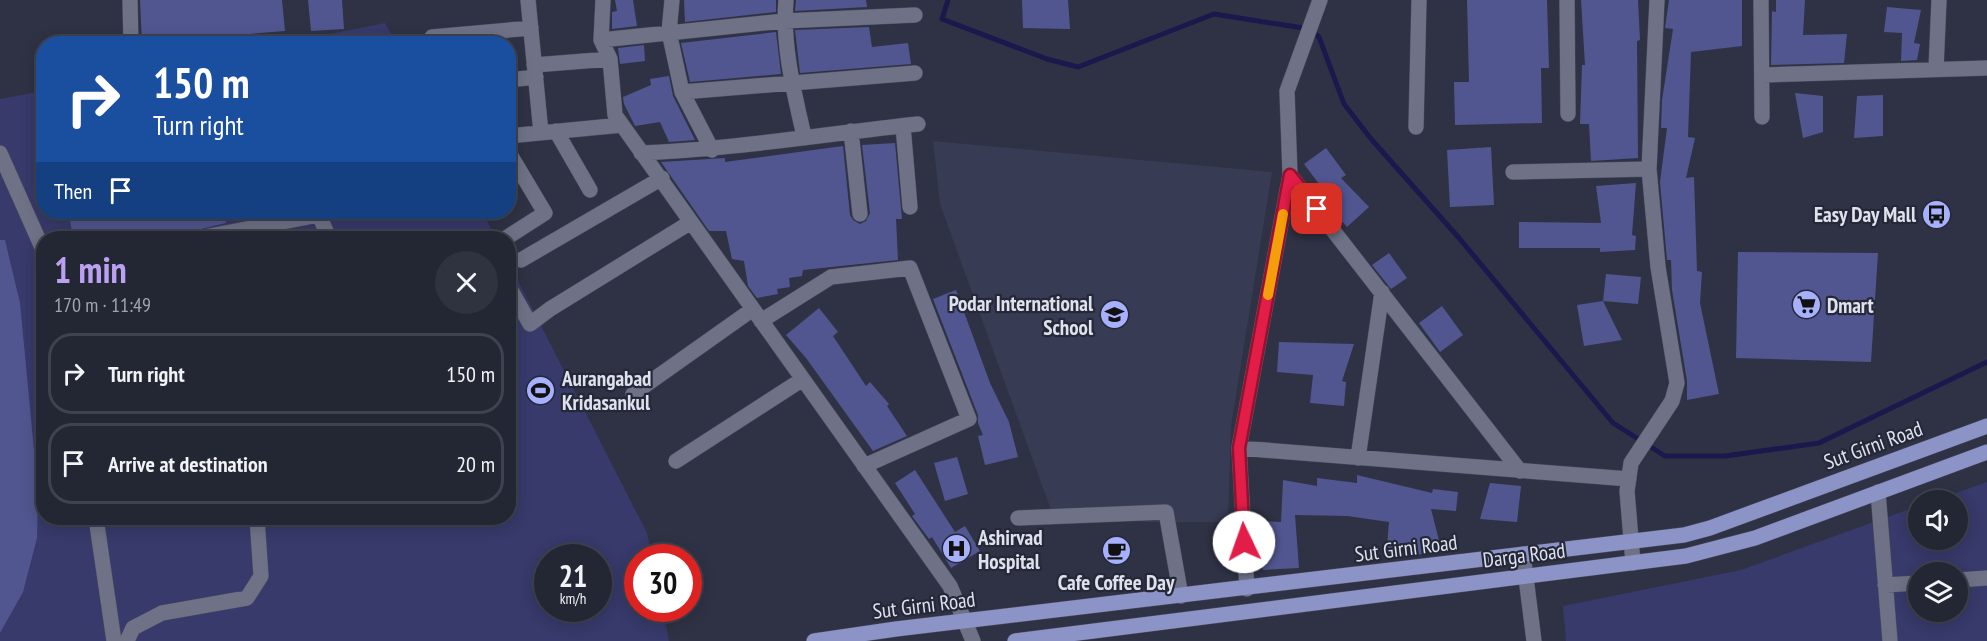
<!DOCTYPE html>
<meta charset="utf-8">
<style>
body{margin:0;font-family:"PT Sans Narrow",sans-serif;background:#2f323f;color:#f1f3f6;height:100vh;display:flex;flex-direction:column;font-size:22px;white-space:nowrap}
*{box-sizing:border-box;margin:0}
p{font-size:20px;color:#a3a5ac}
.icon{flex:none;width:33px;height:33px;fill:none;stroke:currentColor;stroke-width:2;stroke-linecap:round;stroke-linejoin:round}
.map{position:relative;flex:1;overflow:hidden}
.details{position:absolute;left:36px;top:231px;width:480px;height:294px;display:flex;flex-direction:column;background:#232633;border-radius:24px;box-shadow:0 3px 15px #0003,0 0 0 2px #40434e}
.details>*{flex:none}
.top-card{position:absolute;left:36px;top:36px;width:480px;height:183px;border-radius:24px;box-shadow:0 3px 15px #0003,0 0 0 2px #40434e;background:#1a4fa0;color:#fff;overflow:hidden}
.tools{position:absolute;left:1908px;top:490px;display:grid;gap:12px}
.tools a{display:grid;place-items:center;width:60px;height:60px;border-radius:50%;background:#232633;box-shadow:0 3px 15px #0003,0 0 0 2px #40434e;font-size:30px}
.speed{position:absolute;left:534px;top:544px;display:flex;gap:12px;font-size:30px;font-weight:700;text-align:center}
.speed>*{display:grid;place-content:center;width:78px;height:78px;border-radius:50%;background:#232633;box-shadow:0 3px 15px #0003,0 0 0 2px #40434e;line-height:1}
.speed small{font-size:15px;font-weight:400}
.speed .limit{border:9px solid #d22;background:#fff;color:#111}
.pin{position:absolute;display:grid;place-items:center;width:51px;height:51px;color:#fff;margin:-26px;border-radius:12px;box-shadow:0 3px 9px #0006}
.me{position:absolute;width:66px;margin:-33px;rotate:357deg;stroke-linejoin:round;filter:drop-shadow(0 0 4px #0008)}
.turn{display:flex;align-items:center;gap:21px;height:126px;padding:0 18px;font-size:27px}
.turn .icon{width:78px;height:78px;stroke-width:2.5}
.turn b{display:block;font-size:42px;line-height:51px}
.then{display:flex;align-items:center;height:57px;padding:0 18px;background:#0003;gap:12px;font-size:22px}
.round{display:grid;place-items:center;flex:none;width:63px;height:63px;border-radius:32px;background:#2f323f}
.head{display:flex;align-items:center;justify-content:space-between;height:102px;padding:0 18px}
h1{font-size:36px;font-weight:600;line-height:45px;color:#bca0f2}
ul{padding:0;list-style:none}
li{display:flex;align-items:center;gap:18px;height:81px;margin:0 12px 9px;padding:0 6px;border:3px solid #40434e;border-radius:24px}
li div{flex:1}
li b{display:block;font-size:22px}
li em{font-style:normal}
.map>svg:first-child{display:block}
.built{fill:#373b53}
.green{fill:#373a6a;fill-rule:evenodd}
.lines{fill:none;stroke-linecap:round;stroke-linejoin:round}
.stream{stroke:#1a184d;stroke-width:5}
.building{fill:#515690}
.minor-casing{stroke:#4b4d5d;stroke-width:16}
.major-casing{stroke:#4b4d5d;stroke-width:16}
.minor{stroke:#6f7287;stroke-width:15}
.major{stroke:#8c93c7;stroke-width:15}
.route-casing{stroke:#92132f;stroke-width:15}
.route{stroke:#e11d48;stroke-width:10}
.slow{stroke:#f59e0b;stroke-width:10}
.labels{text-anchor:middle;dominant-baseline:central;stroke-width:4.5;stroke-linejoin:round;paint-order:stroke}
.poi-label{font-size:21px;font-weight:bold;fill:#dfe1ed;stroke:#252839;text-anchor:start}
.street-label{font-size:21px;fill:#dfe1ed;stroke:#252839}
</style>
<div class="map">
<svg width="1987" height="641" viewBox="0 0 1987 641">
<rect width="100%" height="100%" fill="#2f3244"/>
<path class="built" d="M933,141L1272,172L1231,426L1228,522H1146L1051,510L940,204Z"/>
<path class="green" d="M385,23L396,43H284Z
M43,91L44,212H482L496,238H44V518H508L509,263L647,533L652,558H638V609H663L669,641H0V99ZM548,558H598V609H548Z
M1987,482V641H1566L1563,606L1741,570L1918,506V540H1958V501H1934ZM1918,573H1958V612H1918Z"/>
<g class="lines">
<path class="stream" d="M948,0L942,19L1047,59L1078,67L1214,14L1309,29L1319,37L1344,104L1372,140L1459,238L1613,423L1665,456H1725L1819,443L1987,362"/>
</g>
<path class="building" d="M140,0H282L285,31L142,43Z
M308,0H342L344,29L311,31Z
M615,0H633L637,26L612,29V12L617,11Z
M684,0H776V12L685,22Z
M796,0H866L867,7L795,11Z
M1022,0H1068L1070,29L1023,28Z
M1467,0H1547L1549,68H1541L1542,123L1455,125L1454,82H1469Z
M1581,0H1638L1640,40L1637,41L1638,158L1591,161L1589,124H1580L1582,65H1585Z
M1669,0H1742V46L1691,52L1688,137L1695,138L1686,178L1694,177L1697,271L1702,272L1700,303L1719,394L1687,400V381L1672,290L1671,260H1667L1660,182L1667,128H1661L1662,100L1673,29L1665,28Z
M1776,0H1805L1803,35L1847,34L1844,63L1771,65L1772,11L1776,12Z
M1887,7L1921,10L1914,43L1920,44L1917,60L1901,61L1902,33L1884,32Z
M869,27L872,47L908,43L911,64L800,73L795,30Z
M776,32L781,74L690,82L681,43Z
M644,45L645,61L620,64L618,48Z
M669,76L673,96L695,140L669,142L660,122L635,126L624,104L623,97L651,85L650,79Z
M1795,93L1823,96V132L1803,138Z
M1883,95V136L1854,138L1857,96Z
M895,143L902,219H896L898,260L803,270L802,276L789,278L790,287L777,289L778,294L757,298L748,286L744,261L732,259L726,231H709L661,162L725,158V162L843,146L850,215L853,220L860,224L866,221L870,213L862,145Z
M1491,147L1494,205L1450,207L1447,150Z
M1326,148L1346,175L1341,178L1369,207L1347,227L1330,208L1334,204L1304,164Z
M1636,183L1632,235L1636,236L1635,250L1600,252V248H1519V222L1601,223L1596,186Z
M116,212H224L226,223L162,238H73L70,220Z
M0,240H5L20,303L38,492L37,538L23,592L0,633Z
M1738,252L1878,253L1871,362L1736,358Z
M1389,253L1407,278L1391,289L1372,265Z
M1606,274L1641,277L1638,304L1603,301Z
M956,290L990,383L1009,422L1018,457L985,465L978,436L983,435L978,423V415L933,299Z
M1603,301L1622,340L1584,346L1577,305Z
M1442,306L1463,335L1440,352L1419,323Z
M819,308L838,332L833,336L866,386L870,382L889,404L887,406L907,436L873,451L806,358L786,335Z
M1279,342L1354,344L1342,381L1346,382L1344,406L1310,403L1313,375L1277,372Z
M957,457L968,494L945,501L934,463Z
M915,470L955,532L965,526L980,551L951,568L932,537L929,539L912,516L915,514L895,483Z
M1357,475L1432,493L1433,489L1458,492L1456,511L1431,509L1442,552L1386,558L1389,522L1347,516L1295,515L1299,568L1263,570L1258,521L1281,522L1283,480L1317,486V478L1357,483Z
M1490,483L1521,486L1517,522L1480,519Z"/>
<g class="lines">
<defs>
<path id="minor" d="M130,0L131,44
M528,0L541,133
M603,0L601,40L610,59L615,115L950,586L973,641
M672,0L669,32L682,92L712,150
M786,0C782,45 794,92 804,136
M1567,0L1568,114
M1761,0L1762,117
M432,37L531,28
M601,40L784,21L915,15
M534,65L610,59
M1936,69L1939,0
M1762,75L1987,68
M508,80L536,77
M682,92L915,73
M903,126L910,207
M1416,127L1419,0
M556,131L590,190
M851,131L860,214
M508,136L622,125
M0,153L44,252
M641,153C734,149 826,134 918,124
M1513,172L1649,169
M1290,175L1520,471
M199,238L319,215L329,238
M506,238L545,213L508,151
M521,260L662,178
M508,285L530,324L550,309L691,222
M761,321L831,277L910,268L969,419L864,466
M633,394L753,309
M1239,448L1629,479
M1358,458L1382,292
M676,461L803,379
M1878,492L1890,641
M96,518L114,641
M1018,518L1166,512L1181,596
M1523,554L1534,641
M1633,563L1627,491L1631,463L1672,401L1677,383L1658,267L1649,169L1657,0
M1958,580L1987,578
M1885,585L1918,583
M1247,589L1239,448L1290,175L1287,91L1320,0
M127,641L133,628L162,613L247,598L261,576L257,518"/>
<path id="major" d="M814,641L896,629L1684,535L1710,528L1987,426
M1015,641L1686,556L1755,538L1987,452"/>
</defs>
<use href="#minor" class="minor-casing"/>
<use href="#major" class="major-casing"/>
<use href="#minor" class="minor"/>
<use href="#major" class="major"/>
</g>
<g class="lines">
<defs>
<path id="route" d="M1244,542L1239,448L1290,175L1317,209"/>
</defs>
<use href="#route" class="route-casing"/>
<use href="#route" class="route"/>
<path class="slow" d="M1268,295L1283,214"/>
</g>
<defs>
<symbol id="bus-disc" viewBox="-11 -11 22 22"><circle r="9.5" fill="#a7b0fc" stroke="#252839"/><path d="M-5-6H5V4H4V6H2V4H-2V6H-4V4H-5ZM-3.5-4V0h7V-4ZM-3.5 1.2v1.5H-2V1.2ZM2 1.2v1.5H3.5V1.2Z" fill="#111"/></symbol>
<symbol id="supermarket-disc" viewBox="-11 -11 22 22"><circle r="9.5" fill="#a7b0fc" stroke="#252839"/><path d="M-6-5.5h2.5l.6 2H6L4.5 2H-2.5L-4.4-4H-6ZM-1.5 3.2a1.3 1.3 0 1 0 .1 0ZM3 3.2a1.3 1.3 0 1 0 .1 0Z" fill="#111"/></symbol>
<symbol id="school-disc" viewBox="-11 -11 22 22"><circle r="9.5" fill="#a7b0fc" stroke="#252839"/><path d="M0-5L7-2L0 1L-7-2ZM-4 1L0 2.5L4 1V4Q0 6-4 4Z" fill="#111"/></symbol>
<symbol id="stadium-disc" viewBox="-11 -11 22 22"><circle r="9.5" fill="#a7b0fc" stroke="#252839"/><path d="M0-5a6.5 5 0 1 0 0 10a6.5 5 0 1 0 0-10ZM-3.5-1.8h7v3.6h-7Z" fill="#111"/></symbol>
<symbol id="hospital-disc" viewBox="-11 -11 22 22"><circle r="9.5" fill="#a7b0fc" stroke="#252839"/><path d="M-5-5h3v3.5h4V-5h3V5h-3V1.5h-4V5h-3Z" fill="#111"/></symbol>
<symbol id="cafe-disc" viewBox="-11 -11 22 22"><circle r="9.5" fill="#a7b0fc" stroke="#252839"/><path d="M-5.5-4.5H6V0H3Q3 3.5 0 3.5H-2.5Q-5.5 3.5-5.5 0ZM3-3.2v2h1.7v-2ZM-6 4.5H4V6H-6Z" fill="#111"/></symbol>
</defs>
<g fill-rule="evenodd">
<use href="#bus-disc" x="1920" y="198" width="33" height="33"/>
<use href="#supermarket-disc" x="1790" y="288" width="33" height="33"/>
<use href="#school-disc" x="1098" y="298" width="33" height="33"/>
<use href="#stadium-disc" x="524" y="374" width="33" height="33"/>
<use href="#hospital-disc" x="940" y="532" width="33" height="33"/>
<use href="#cafe-disc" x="1100" y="534" width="33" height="33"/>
</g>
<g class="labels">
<g class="poi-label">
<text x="1916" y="214" text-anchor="end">Easy Day Mall</text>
<text x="1093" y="303" text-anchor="end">Podar International<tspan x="1093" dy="24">School</tspan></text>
<text x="1827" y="305">Dmart</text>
<text x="562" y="378">Aurangabad<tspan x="562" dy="24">Kridasankul</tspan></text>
<text x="978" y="537">Ashirvad<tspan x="978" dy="24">Hospital</tspan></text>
<text x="1116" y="582" text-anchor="middle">Cafe Coffee Day</text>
</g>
<g class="street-label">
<text transform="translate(1873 445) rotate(-20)">Sut Girni Road</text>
<text transform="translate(1406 548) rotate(-7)">Sut Girni Road</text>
<text transform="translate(1524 555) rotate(-7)">Darga Road</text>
<text transform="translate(924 605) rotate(-7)">Sut Girni Road</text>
</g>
</g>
</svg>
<div class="tools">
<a><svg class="icon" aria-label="sound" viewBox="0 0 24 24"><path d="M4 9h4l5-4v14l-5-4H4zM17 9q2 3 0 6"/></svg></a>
<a><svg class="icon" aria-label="layers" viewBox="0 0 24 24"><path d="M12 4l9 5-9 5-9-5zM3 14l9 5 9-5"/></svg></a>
</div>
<div class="speed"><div>21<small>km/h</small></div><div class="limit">30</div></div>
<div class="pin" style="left:1317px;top:209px;background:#d93025"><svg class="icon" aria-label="arrive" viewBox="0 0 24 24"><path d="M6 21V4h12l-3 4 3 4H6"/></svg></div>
<svg class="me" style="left:1244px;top:542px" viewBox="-20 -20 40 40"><circle r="19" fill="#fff"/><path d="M0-13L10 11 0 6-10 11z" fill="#e11d48"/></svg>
<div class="top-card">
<div class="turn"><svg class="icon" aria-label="right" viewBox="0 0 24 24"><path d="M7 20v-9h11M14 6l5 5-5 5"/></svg><div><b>150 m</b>Turn right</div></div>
<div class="then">Then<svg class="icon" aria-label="arrive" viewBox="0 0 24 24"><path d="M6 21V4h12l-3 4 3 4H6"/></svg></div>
</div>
<section class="details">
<div class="head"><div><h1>1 min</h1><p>170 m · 11:49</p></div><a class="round"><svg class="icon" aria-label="close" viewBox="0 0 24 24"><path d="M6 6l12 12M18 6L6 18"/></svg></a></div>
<ul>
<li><svg class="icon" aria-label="right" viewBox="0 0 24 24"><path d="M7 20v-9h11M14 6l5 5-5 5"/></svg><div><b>Turn right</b></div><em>150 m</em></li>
<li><svg class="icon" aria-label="arrive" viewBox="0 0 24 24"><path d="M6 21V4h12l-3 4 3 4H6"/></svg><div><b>Arrive at destination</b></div><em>20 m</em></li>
</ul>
</section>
</div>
